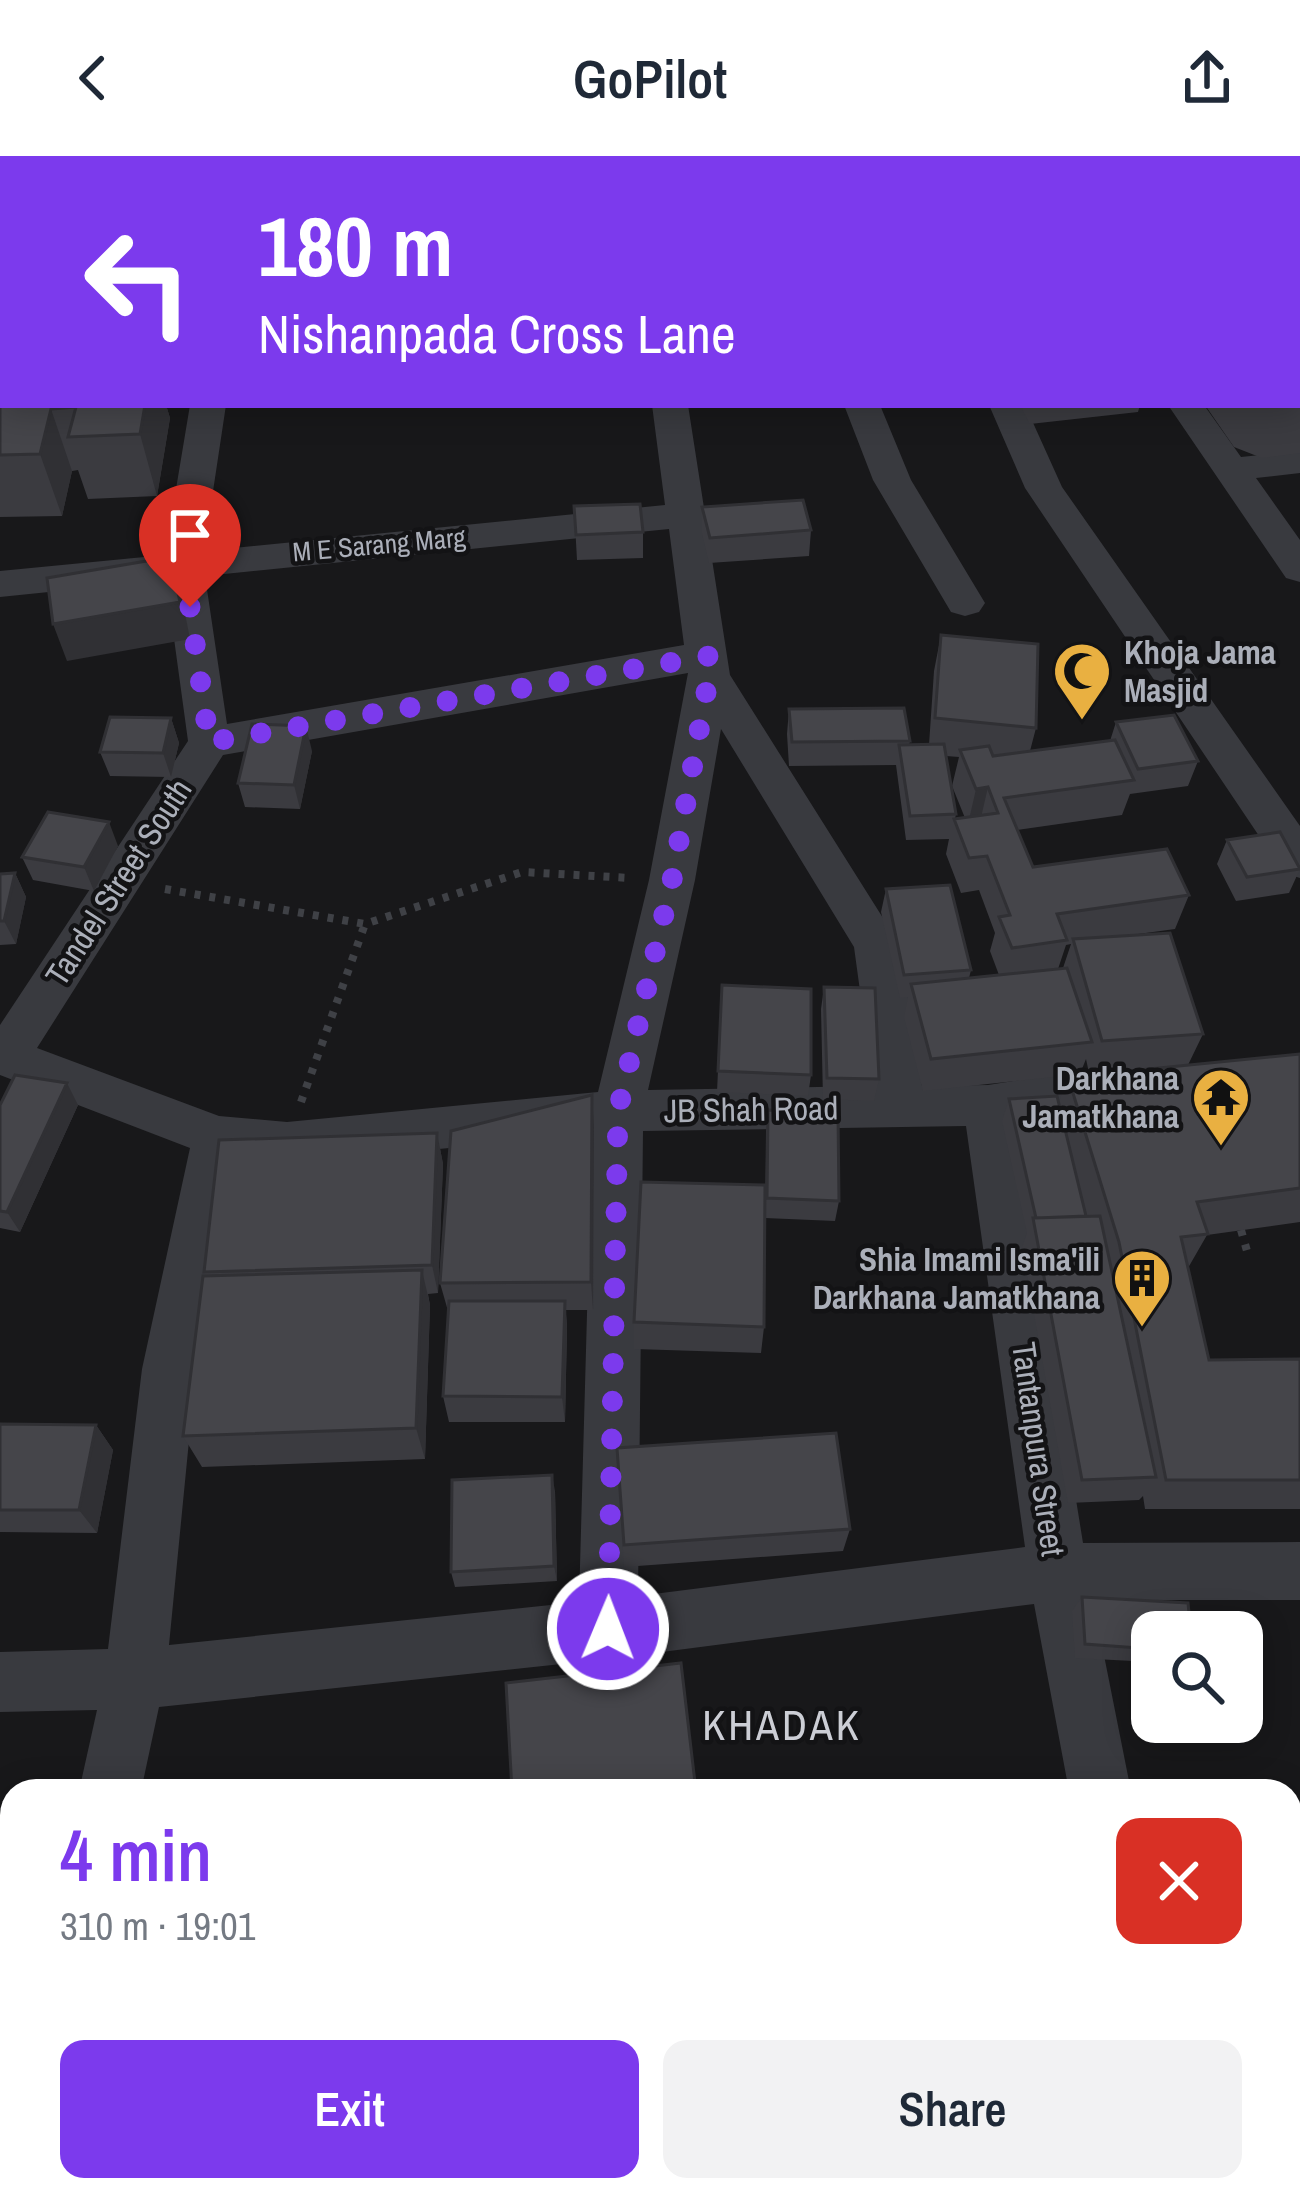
<!DOCTYPE html>
<meta charset="utf-8">
<style>
body{margin:0;font-family:"Archivo Narrow",sans-serif;background:#f2f2f3;color:#1f2937;height:100vh;display:flex;flex-direction:column;font-size:45px;white-space:nowrap}
*{box-sizing:border-box;margin:0}
p{font-size:39px;color:#747a83}
.icon{flex:none;width:66px;height:66px;fill:none;stroke:currentColor;stroke-width:2;stroke-linecap:round;stroke-linejoin:round}
.map{position:relative;flex:1;overflow:hidden}
.sheet{position:absolute;left:0px;top:1623px;width:1302px;height:423px;display:flex;flex-direction:column;background:#fff;border-radius:36px 36px 0 0;box-shadow:0 6px 30px #0003}
.sheet>*{flex:none}
.guide{position:absolute;left:0px;top:0px;width:1302px;height:252px;box-shadow:0 6px 30px #0003;background:#7c3aed;color:#fff;overflow:hidden}
.tools{position:absolute;left:1131px;top:1455px;display:grid;gap:24px}
.tools a{display:grid;place-items:center;width:132px;height:132px;border-radius:24px;background:#fff;box-shadow:0 6px 30px #0003;font-size:60px}
.pin{position:absolute;display:grid;place-items:center;width:102px;height:102px;color:#fff;margin:-123px -51px;border-radius:50% 50% 50% 0;rotate:-45deg;box-shadow:0 0 12px #0007}
.pin .icon{rotate:45deg}
.me{position:absolute;width:132px;margin:-66px;rotate:1deg;stroke-linejoin:round;filter:drop-shadow(0 0 9px #0008)}
.turn{display:flex;align-items:center;gap:42px;height:252px;padding:0 60px;font-size:54px}
.turn .icon{width:156px;height:156px;stroke-width:2.5}
.turn b{display:block;font-size:84px;line-height:102px}
.round{display:grid;place-items:center;flex:none;width:126px;height:126px;border-radius:24px;background:#f2f2f3}
.overview{display:flex;align-items:center;justify-content:space-between;height:204px;padding:0 60px}
h1{font-size:72px;font-weight:600;line-height:90px;color:#7c3aed}
.primary-button{display:flex;gap:24px;margin-top:auto;padding:24px 60px}
.primary-button a{flex:1;height:138px;border-radius:24px;background:#7c3aed;color:#fff;font-size:48px;font-weight:600;line-height:138px;text-align:center}
.primary-button a+a{background:#f2f2f3;color:#1f2937}
header{display:flex;justify-content:space-between;align-items:center;height:156px;padding:0 60px;background:#fff;font-size:54px;font-weight:600}
.map>svg:first-child{display:block}
.green{fill:#202821}
.lines{fill:none;stroke-linecap:round;stroke-linejoin:round}
.path{stroke:#3f4146;stroke-width:8;stroke-dasharray:6 9;stroke-linecap:butt}
.minor{fill:#393a3f;fill-rule:evenodd}
.wall{fill:#3b3b40;fill-rule:evenodd}
.shaded-wall{fill:#303034}
.building{fill:#45454a;stroke:#303034;stroke-width:3}
.route{stroke:#7c3aed;stroke-width:21;stroke-dasharray:0 37.8}
.labels{text-anchor:middle;dominant-baseline:central;stroke-width:9;stroke-linejoin:round;paint-order:stroke}
.far-street-label{font-size:27px;fill:#abafb9;stroke:#131315}
.poi-label{font-size:33px;font-weight:bold;fill:#abafb9;stroke:#131315;text-anchor:end}
.street-label{font-size:33px;fill:#abafb9;stroke:#131315}
.near-neighbourhood-label{font-size:42px;letter-spacing:3px;fill:#ccced5;stroke:#131315}
</style>
<header><svg class="icon" aria-label="back" viewBox="0 0 24 24"><path d="M15 5l-7 7 7 7"/></svg>GoPilot<svg class="icon" aria-label="share" viewBox="0 0 24 24"><path d="M12 15V3M7 8l5-5 5 5M5 13v7h14v-7"/></svg></header>
<div class="map">
<svg width="1300" height="2044" viewBox="0 0 1300 2044">
<rect width="100%" height="100%" fill="#18181a"/>
<path class="green" d="M0,0H380L3,3L0,236Z"/>
<g class="lines">
<path class="path" d="M165,733L365,768L522,716L630,722
M301,946L365,768
M1241,1074L1247,1095"/>
<path class="minor" d="M479,0H511L477,3Z
M623,0H655V3H623Z
M190,249H226L204,395L665,349L652,249H688L730,519L900,789L922,930L988,929L1128,907L1145,913L1153,927L1145,941L1015,965L1083,1387L1300,1386V1444H1093L1131,1635H1069L1034,1448L608,1503L159,1551L141,1635H79L97,1554L0,1556V1496L108,1493L142,1213L190,992L0,919V869L188,585L166,424L0,441V415L165,399ZM669,373L684,489L227,568L205,420ZM688,517L649,724L598,936L287,966L219,960L37,892L223,599ZM721,573L854,791L873,930L648,934L695,724ZM966,970L1025,1391L638,1440L643,975ZM592,978L579,1446L169,1489L196,1213L238,1004L287,1008Z
M844,249H880L911,324L985,447L979,456L965,460L951,456L873,324Z
M989,249H1025L1062,331L1300,670V722L1284,717L1025,332Z
M1168,249H1204L1241,301L1300,295V317L1256,322L1300,384V426L1286,422Z
M1290,1893L1300,1897V2044H1246L1250,2034H1290V2000L1298,1997L1290,1993Z
M12,2003V2034H57L55,2044H0V2008Z
M633,2034H703V2044H633Z"/>
</g>
<path class="wall" d="M0,0H152L151,3H3V7H0Z
M737,0H857L858,3H737Z
M931,0H1044L1046,3H931Z
M1063,0H1300V297L1262,302L1234,291L1205,249H1299V3H1062Z
M0,219L166,249L170,262L157,340L88,343L78,314L72,315L62,360L0,361Z
M1020,249H1140L1138,256L1030,268Z
M574,350L643,376V402L577,404Z
M702,351L811,374L809,400L709,407L702,377Z
M941,479L1036,572L1030,595L1110,585L1116,566L1198,605L1188,630L1130,638L1122,659L1017,674L1033,711L1189,739L1175,773L1131,779L1203,878L1188,909L1300,898V1066L1207,1079L1188,1112L1209,1204L1300,1203V1353H1145L1143,1340L1139,1344L1068,1347L1022,1091L1027,1077L1002,965L1009,943L1059,946L1068,921L1159,912L1089,917L1086,903L1080,918L923,935L904,861L908,841L900,842L881,756L886,733L971,814L969,822L999,819L990,795L995,777L979,734L961,737L946,698L949,683L906,684L896,609L789,610L787,578L789,553L910,585L909,589H929L934,515ZM946,600L959,601L952,630L965,662L955,663L956,658ZM1071,788L1063,812L1058,813L1066,789Z
M171,562L179,587L171,621L110,620L100,596Z
M312,595L300,653L245,651L238,627Z
M1227,684L1300,713L1289,737L1236,745L1217,708Z
M118,690L94,735L33,724L22,701Z
M15,717L26,741L16,788L0,789V718Z
M722,829L811,919L808,940L717,936Z
M824,831L879,923L874,945L823,943L821,853Z
M0,949H78L20,1076L0,1072Z
M768,954L839,1045L835,1065L765,1062L766,975Z
M594,970L593,1154H566L567,1172L565,1266H449L443,1240L448,1155L440,1127Z
M437,977L443,1008L438,1137L428,1138L430,1149L425,1303L202,1311L183,1280L206,1120L204,1116Z
M634,1166L764,1171L761,1197L634,1193Z
M0,1268L96,1269L113,1294L97,1377L0,1376Z
M617,1292L850,1373L843,1395L624,1411Z
M555,1335L557,1425L455,1431L451,1416Z
M1082,1441L1152,1476V1506L1075,1502L1072,1455Z
M919,2034H1016L1018,2044H920Z
M1052,2034H1249L1250,2044H1052Z"/>
<path class="shaded-wall" d="M145,249H166L170,262L157,340L140,278Z
M51,253L72,315L62,360L40,298Z
M170,401L181,437L190,483L67,505L53,468Z
M171,562L179,587L171,621L163,597Z
M306,570L312,595L300,653L294,629Z
M988,631L980,666L968,668L976,633Z
M109,666L118,690L94,735L84,711Z
M15,717L26,741L16,788L4,765Z
M67,927L78,949L20,1076L7,1056Z
M592,939L594,970L593,1154L591,1126Z
M437,977L443,1008L438,1137L432,1109Z
M422,1114L430,1149L425,1303L416,1272Z
M565,1145L567,1172L565,1266L562,1241Z
M96,1269L113,1294L97,1377L79,1354Z
M552,1319L555,1335L557,1425L554,1410Z
M351,2034H360L359,2044H351Z"/>
<path class="building" d="M598,0H624L633,3H589Z
M693,0H728V3L666,2Z
M750,0H840L841,3H751Z
M857,0H917V3H858Z
M969,0H1044L1046,3L953,2Z
M1090,0H1164L1167,3H1092Z
M1241,0H1300V47L1299,3H1242Z
M1299,120L1300,121L1299,238Z
M3,218V249H145L140,278L68,281L76,251L51,253L40,298L0,299V219Z
M803,344L811,374L710,382L702,351Z
M640,348L643,376L576,379L574,350Z
M170,401L180,446L53,468L47,422Z
M941,479L1038,488L1036,572L935,562Z
M904,552L910,585L792,586L789,553Z
M1174,559L1198,605L1138,613L1116,566Z
M110,561L171,562L163,597L100,596Z
M252,568L306,570L294,629L238,627Z
M1115,584L1134,624L1004,642L1033,711L1167,693L1189,739L1057,758L1067,784L1012,792L999,761L1010,759L987,700L969,702L954,663L998,657L988,631L976,633L960,594L989,590L993,600Z
M944,588L956,658L910,660L899,589Z
M48,656L109,666L84,711L22,701Z
M1280,676L1300,713L1247,721L1227,684Z
M15,717L4,765H0V718Z
M950,729L971,814L904,819L886,733Z
M1170,777L1203,878L1102,885L1073,783Z
M1067,812L1092,886L931,903L911,828Z
M722,829L811,833V919L718,915Z
M824,831L875,832L879,923L827,922Z
M1300,898V1032L1197,1046L1208,1078L1181,1081L1209,1204L1300,1203V1324H1166L1119,1086L1068,921Z
M15,919L67,927L7,1056L0,1055V949Z
M592,939L591,1126L440,1127L451,975Z
M1057,940L1086,1060L1036,1062L1009,943Z
M768,954L838,957L839,1045L767,1042Z
M437,977L432,1109L204,1116L219,984Z
M641,1026L765,1029L764,1171L634,1166Z
M1100,1060L1156,1321L1082,1324L1033,1062Z
M422,1114L416,1272L183,1280L203,1120Z
M449,1145H565L562,1241L443,1240Z
M0,1268L96,1269L79,1354H0Z
M836,1277L850,1373L624,1389L617,1292Z
M552,1319L554,1410L451,1416L452,1324Z
M1082,1441L1188,1447L1191,1476H1152V1493L1085,1488Z
M681,1507L696,1635H512L506,1527Z
M133,1629L248,1630L247,1635H133Z
M255,2034H351V2044H255Z
M927,2034H1016L1018,2044H928Z
M1068,2034H1249L1250,2044H1069Z"/>
<g class="lines">
<path class="route" d="M190,451L209,586L709,500V520L672,724L618,955L608,1473"/>
</g>
<defs>
<symbol id="mosque-pin" viewBox="-11 -11 22 30"><path d="M0 17L-7.5 6A9.5 9.5 0 1 1 7.5 6Z" fill="#e9b041" stroke="#131315"/><path d="M3.5-4.9A6 6 0 1 0 3.5 4.9A5 5 0 1 1 3.5-4.9Z" fill="#111"/></symbol>
<symbol id="temple-pin" viewBox="-11 -11 22 30"><path d="M0 17L-7.5 6A9.5 9.5 0 1 1 7.5 6Z" fill="#e9b041" stroke="#131315"/><path d="M0-6L5-2H3V0L6.5 2.5H4V6H1.5V3h-3V6H-4V2.5H-6.5L-3 0V-2H-5Z" fill="#111"/></symbol>
<symbol id="building-pin" viewBox="-11 -11 22 30"><path d="M0 17L-7.5 6A9.5 9.5 0 1 1 7.5 6Z" fill="#e9b041" stroke="#131315"/><path d="M-4-6H4V6H1V3H-1V6H-4ZM-2.5-4.3h1.7v1.8h-1.7ZM.8-4.3h1.7v1.8H.8ZM-2.5-1h1.7V.8h-1.7ZM.8-1h1.7V.8H.8Z" fill="#111"/></symbol>
</defs>
<g fill-rule="evenodd">
<use href="#mosque-pin" x="1049" y="482" width="66" height="90"/>
<use href="#temple-pin" x="1188" y="908" width="66" height="90"/>
<use href="#building-pin" x="1109" y="1089" width="66" height="90"/>
</g>
<g class="labels">
<g class="far-street-label">
<text transform="translate(379 388) rotate(-5)">M E Sarang Marg</text>
</g>
<g class="poi-label">
<text x="1124" y="496" text-anchor="start">Khoja Jama<tspan x="1124" dy="38">Masjid</tspan></text>
<text x="1179" y="922">Darkhana<tspan x="1179" dy="38">Jamatkhana</tspan></text>
<text x="1100" y="1103">Shia Imami Isma'ili<tspan x="1100" dy="38">Darkhana Jamatkhana</tspan></text>
</g>
<g class="street-label">
<text transform="translate(118 726) rotate(-57)">Tandel Street South</text>
<text transform="translate(751 953) rotate(-1)">JB Shah Road</text>
<text transform="translate(1039 1293) rotate(82)">Tantanpura Street</text>
</g>
<g class="near-neighbourhood-label">
<text x="782" y="1569">KHADAK</text>
</g>
</g>
</svg>
<div class="tools">
<a><svg class="icon" aria-label="search" viewBox="0 0 24 24"><circle cx="10" cy="10" r="6"/><path d="M15 15l6 6"/></svg></a>
</div>
<div class="pin" style="left:190px;top:451px;background:#d93025"><svg class="icon" aria-label="arrive" viewBox="0 0 24 24"><path d="M6 21V4h12l-3 4 3 4H6"/></svg></div>
<svg class="me" style="left:608px;top:1473px" viewBox="-20 -20 40 40"><circle r="17" fill="#7c3aed" stroke="#fff" stroke-width="3"/><path d="M0-11L8 9 0 5-8 9z" fill="#fff"/></svg>
<div class="guide">
<div class="turn"><svg class="icon" aria-label="left" viewBox="0 0 24 24"><path d="M17 20v-9H6M10 6l-5 5 5 5"/></svg><div><b>180 m</b>Nishanpada Cross Lane</div></div>
</div>
<section class="sheet">
<div class="overview"><div><h1>4 min</h1><p>310 m · 19:01</p></div><a class="round" style="background:#d93025;color:#fff"><svg class="icon" aria-label="close" viewBox="0 0 24 24"><path d="M6 6l12 12M18 6L6 18"/></svg></a></div>
<div class="primary-button"><a>Exit</a><a>Share</a></div>
</section>
</div>
